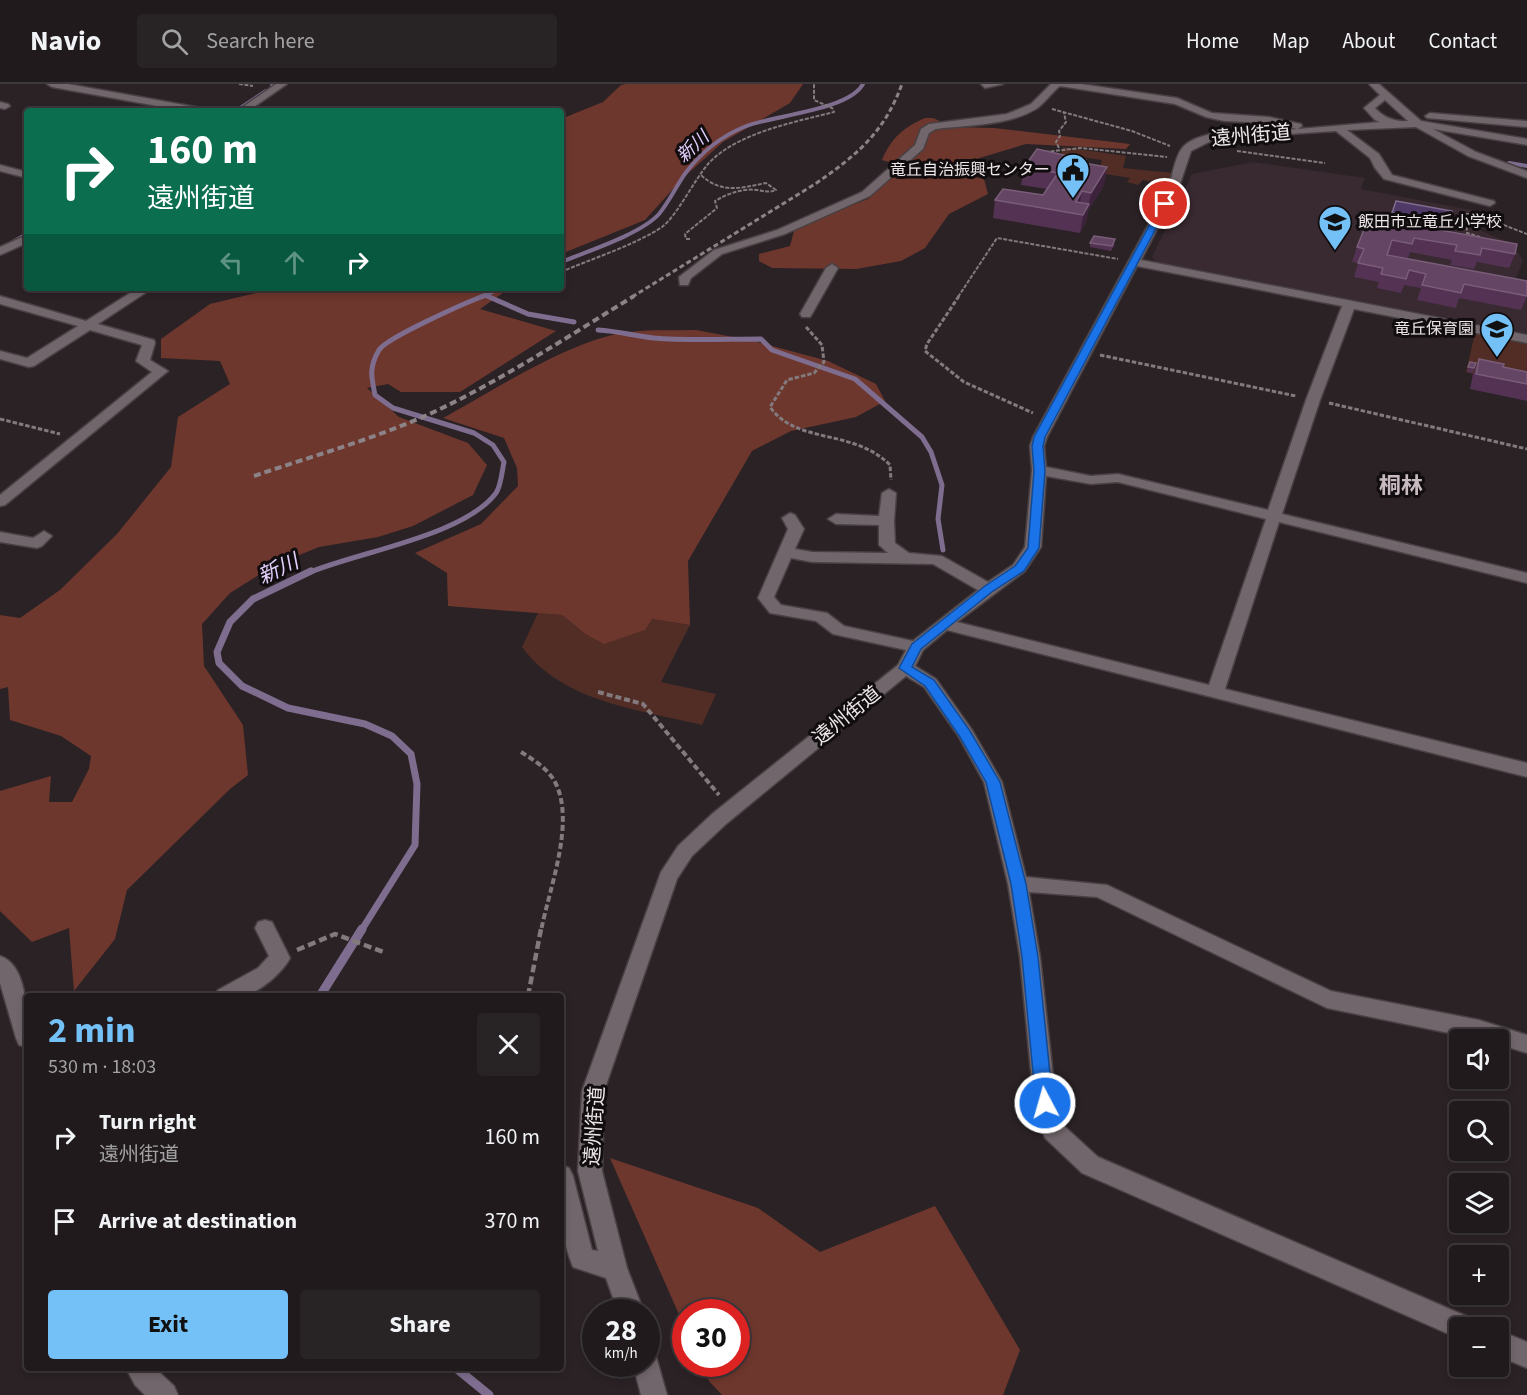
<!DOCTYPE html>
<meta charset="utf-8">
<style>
body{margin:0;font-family:"Source Sans 3","Noto Sans JP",sans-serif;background:#282325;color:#f1f3f6;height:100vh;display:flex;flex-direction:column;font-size:22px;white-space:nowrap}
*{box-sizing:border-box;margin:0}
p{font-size:20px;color:#a2a1a3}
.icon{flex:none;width:33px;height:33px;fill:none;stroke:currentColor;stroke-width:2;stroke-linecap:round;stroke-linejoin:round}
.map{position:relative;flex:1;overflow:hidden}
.sheet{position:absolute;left:24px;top:909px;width:540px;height:378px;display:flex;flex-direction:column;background:#201a1c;border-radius:6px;box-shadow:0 3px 9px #0003,0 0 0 2px #3d383b}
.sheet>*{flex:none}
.hud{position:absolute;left:24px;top:24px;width:540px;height:183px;border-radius:6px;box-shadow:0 3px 9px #0003,0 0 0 2px #3d383b;background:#0b6e4f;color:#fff;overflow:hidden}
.fabs{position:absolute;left:1449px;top:945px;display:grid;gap:12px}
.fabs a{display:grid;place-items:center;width:60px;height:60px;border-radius:6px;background:#201a1c;box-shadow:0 3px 9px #0003,0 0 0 2px #3d383b;font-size:30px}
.speed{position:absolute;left:582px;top:1215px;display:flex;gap:12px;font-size:30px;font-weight:700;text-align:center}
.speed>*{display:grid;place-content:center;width:78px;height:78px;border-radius:50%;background:#201a1c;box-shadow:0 3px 9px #0003,0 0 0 2px #3d383b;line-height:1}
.speed small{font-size:15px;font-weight:400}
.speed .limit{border:9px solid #d22;background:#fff;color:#111}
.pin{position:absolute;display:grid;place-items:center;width:51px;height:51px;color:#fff;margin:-26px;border:3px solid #fff;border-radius:50%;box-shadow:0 2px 6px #0007}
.me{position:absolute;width:66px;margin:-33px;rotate:354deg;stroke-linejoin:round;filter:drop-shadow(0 0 4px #0008)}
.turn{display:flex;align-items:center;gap:21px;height:126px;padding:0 24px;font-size:27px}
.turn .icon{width:78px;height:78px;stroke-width:2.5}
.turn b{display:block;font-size:42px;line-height:51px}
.lanes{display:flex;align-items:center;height:57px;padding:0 24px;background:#0003;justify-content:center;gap:30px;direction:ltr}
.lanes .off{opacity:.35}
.round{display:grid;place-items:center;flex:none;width:63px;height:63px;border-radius:6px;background:#282325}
.summary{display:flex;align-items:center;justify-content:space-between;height:102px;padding:0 24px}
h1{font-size:36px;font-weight:700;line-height:45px;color:#73c1f6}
.primary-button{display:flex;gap:12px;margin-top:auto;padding:12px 24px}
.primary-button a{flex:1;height:69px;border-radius:6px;background:#73c1f6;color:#111;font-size:24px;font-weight:700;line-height:69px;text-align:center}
.primary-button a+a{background:#282325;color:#f1f3f6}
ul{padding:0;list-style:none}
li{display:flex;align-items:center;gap:18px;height:84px;padding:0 24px}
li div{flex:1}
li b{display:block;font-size:22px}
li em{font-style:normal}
header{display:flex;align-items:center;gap:36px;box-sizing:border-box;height:84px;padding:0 30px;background:#201a1c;border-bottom:2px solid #3d383b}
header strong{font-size:28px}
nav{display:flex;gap:33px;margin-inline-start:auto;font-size:21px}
.search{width:420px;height:54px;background:#282325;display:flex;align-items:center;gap:15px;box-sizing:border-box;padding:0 21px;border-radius:6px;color:#a2a1a3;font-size:22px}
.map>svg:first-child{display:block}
.built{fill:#392a31}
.green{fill:#512d26}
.forest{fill:#6e372d}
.water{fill:#4f3967;stroke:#7e6d8e;stroke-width:1.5}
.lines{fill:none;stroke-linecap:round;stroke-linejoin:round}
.stream-far3{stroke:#7e6d8e;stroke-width:4}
.stream-far2{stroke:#7e6d8e;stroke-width:5}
.stream-far1{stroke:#7e6d8e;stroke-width:7}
.stream{stroke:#7e6d8e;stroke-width:9}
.minor-casing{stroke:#484043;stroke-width:3}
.path-far3{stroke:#827a7d;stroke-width:2;stroke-dasharray:4 1.5;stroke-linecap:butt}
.path-far2{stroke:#827a7d;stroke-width:3;stroke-dasharray:4.5 2;stroke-linecap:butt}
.path-far1{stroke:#827a7d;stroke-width:4;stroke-dasharray:6 3;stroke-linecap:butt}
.path{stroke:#827a7d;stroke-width:4.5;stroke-dasharray:8 4;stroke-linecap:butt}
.minor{fill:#71666b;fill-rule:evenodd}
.rail-far1{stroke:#8b8387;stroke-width:3;stroke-dasharray:5 3;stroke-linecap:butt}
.rail{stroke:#8b8387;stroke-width:4;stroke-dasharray:7 4;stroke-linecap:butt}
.wall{fill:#543254}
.shaded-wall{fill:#3c233b}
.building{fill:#644564;stroke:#7a5e79;stroke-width:1.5}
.route{fill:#1a73e8;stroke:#114b97;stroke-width:1.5}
.labels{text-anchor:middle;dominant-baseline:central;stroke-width:6;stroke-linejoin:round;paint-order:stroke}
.far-poi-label{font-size:16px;fill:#ede6e9;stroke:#110d0f;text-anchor:end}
.far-water-label{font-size:18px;font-style:italic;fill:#e3cffd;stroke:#110d0f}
.street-label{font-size:20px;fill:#ede6e9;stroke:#110d0f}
.water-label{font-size:21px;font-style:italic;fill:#e3cffd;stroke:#110d0f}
.quarter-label{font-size:22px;font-weight:bold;fill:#c7bac0;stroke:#110d0f}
</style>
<header>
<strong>Navio</strong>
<div class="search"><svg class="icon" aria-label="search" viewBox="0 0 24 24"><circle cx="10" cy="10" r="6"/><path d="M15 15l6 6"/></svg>Search here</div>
<nav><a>Home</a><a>Map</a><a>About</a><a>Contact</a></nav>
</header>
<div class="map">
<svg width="1527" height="1311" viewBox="0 0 1527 1311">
<rect width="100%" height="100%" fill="#2b2226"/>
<path class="built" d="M1253,78L1365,94L1361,105L1471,126L1470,142L1512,160L1523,176L1514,200L1527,203V249L1157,178L1152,173L1192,90Z"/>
<path class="green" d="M1063,63L1126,72L1123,84L1172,89L1167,101L1143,96L1138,101L1127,98L1130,94L1099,89L1102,76L1061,70Z
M1475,249L1527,259V304L1466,288Z
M538,529L562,531L584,549L652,535L690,541L661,598L716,610L702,641C640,626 562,618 522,563Z"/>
<path class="forest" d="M626,0H803L790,19L723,58L683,94L645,136L561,170V35L603,18L621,1Z
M925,34H933L953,43L994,44L1130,60L1126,65L1026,60L976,75L969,92L984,95L988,110L949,130L925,164L901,177L856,185L772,184L759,177V170L790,162L794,147L839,126L868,115L903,82L882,76C892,53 903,44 925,34Z
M277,204H510L480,225L556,247L460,308H401L388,300L367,304L399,333L468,359L487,381L473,411L413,442L378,453L319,463L275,481L230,509L202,540L204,582L243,641L248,691L230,705L127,806L115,855L74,907L69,844L32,858L0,827V707L51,692L49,718H72L89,685L91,672L61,652L10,636L8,603L0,605V531L20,534L60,506L117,450L171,383L178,333L230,300L220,277L161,274V255L210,220Z
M696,246L754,257L828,277L876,300L885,317L856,333L791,347L752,367L688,477L690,541L652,535L645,546L604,560L584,549L562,531L448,522L447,489L415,469L481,440L518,402L517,384L504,354L443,334C492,307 568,258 622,249C646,245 672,247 696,246Z
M610,1074L758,1124L820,1168L935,1122L1020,1266L1003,1311H722L709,1297L701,1280H736V1228H686L685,1244Z"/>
<path class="water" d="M1396,117L1452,127L1448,139L1392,129Z"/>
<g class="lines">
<path class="stream-far3" d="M272,2L275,0
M236,27L266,7
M1509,79L1527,82
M0,165L27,150
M561,178C588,167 641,150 659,130C670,117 677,100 687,87C702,68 722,52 744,43C772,31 848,27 863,0
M486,211L490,213
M480,213L502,204"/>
<path class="stream-far2" d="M487,212L528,230L574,238
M598,246C618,247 634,252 653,254C689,257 725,255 761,255L772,266L855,295L922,353L931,368L942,401L938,435L943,466
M308,489C357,468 464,452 496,409C501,402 502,387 504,378L493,361L474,349L393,324L375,311C371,292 369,283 379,266C386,254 467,218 484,212"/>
<path class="stream-far1" d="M311,487L253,515L230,538L217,568L219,579L242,602L288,624L365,640L392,652L411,670L417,700L415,761L361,847"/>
<path class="stream" d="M320,912L362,845
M456,1284L489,1311"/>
<defs>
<path id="minor" d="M47,0H68L201,24L206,27H185L52,3Z
M276,0H287L248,27H237Z
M981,0H1003L985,4Z
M1051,0H1081L1177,14L1212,29L1269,33L1301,40L1302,42L1298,45L1380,38L1375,36L1364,24L1380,11L1369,0H1379L1421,37L1527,55V61L1433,45L1476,68L1527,87V94L1468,72L1416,43L1347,46L1379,70L1392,91L1494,117L1495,119L1490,122L1384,95L1375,84L1370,74L1336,47L1215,55L1191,67L1179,103L1141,176L1527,251V259L1354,225L1320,316L1282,430L1527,489V499L1279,438L1225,605L1527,679V693L947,546L923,566L915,582L936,595L972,646L1002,698L1026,793L1107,801L1331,907L1479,936L1527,951V969L1498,960V956H1483L1327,924L1097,813L1029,808L1040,873L1056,1019L1063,1041L1098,1073L1473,1235L1477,1244H1460V1255L1082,1089L1045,1054L1034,1019L1020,873L1008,800L984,698L959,653L924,603L906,592L726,740L692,772L677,795L604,1007L602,1087L627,1184L644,1228H618L606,1194L573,1183C559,1150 561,1116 561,1081L569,1084L573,1092L592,1166L598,1167L578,1087L582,1007L661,788L678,762L712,730L898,581L906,566L833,550L816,537L770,529L758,514L788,445L782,434L790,429L795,431L804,445L795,465L812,468L888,469L879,461V441L836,440L828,435L836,430L879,432L882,409L889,405L896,409L894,437L895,459L909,469L942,472L988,498L1013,481L1025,463L1032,386L1030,362L1033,353L1169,103C1172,92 1175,72 1183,63C1204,41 1267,48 1297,45L1269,39L1224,37L1206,33L1175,20L1060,2C1051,9 1045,19 1036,25C1007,42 968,41 936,45L929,49L923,65L870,112L785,150L722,170L691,194L688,201H680L679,193L714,166L777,146L862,108L915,61L921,45L929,40L1007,30L1031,20ZM1385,16L1408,37C1395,38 1384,34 1375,24ZM1137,182L1342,222L1306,316L1268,426L1118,390L1091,392L1046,383L1044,362L1047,353ZM1046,392L1091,400L1118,398L1266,435L1209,601L957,538L1025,487L1041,463ZM791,474L812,478L933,480L978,506L913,557L844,542L827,529L781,521L774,513Z
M0,18L8,20L10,22L5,25L0,24Z
M396,24H423L428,27H391Z
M1430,29L1527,37V43L1427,34L1425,32Z
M0,81L27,88V94L0,87Z
M27,151V159L0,171V163Z
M832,180L838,184L812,230L810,233H802L800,230L826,184Z
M138,204H145L148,207L98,240L154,256L155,259L150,276L168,287L5,421L0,422V411L152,288L136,277L142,261L90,246L34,282L29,283L0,275V267L27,274L78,242L0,220V212L86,237Z
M44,447L52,452L42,462L37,464L0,458V448L33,454Z
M265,836L272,838L290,874C283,888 260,908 244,912C235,914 224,912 215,912L218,906L258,884L269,872L255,844L258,838Z
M0,872C30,882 27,938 27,963L19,961L16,954L0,899Z
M1498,1246L1527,1258V1284L1498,1272Z
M646,1265L655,1269L667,1311H641L633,1280H646Z
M126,1284H155L174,1302L178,1311H145L135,1301Z"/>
</defs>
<use href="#minor" class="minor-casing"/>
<path class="path-far3" d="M239,0L253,2
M1052,25L1132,47L1170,62
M1059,64L1056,58L1060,52L1059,47L1066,38L1064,29
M1237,67L1325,79
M1045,68L1081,64L1167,73
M1470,130H1466L1467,149L1480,153
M1483,133L1527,150
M690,155H686L685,150L717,124L715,117C727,110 742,104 757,106C764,107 769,109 776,106L766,99C741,104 721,110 701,91
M561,188C591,175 635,161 662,143C676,133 695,95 708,80C736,49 795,38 834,28L832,24L814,16V0
M958,213L997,154L1118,175"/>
<path class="path-far2" d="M959,212L927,260L925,267L964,298L1033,329
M806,243L822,261L824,278L814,289L787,296L770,323C797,361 853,344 890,381L891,396
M1100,271L1296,312
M1329,319L1527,365
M0,335L60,350"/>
<path class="path-far1" d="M598,608L643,620L719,711
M521,668C534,676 548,685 555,698C576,738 549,805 541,847"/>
<path class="path" d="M297,866L335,850L386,869
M528,912L541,845"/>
<use href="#minor" class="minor"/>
<path class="rail-far1" d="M632,213L815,100C857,71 884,49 902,0"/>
<path class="rail" d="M254,392C315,371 378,354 436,327C505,294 569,252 634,212"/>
</g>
<path class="wall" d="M1086,76V80L1104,101L1088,127L1086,138L1080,149L993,134L995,116L1043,111L1047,105L1021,101L1024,83Z
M1369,133L1515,170L1509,184L1477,178L1474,185L1450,181L1452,176L1410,168L1408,174L1388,171L1527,212L1521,226L1459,214L1456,224L1417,216L1421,204L1404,201L1401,209L1377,204L1379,198L1354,193L1358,179L1352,178L1357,163Z
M1090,159L1115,160L1111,167L1090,163Z
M1479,275L1503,283L1527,288V317L1470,305L1473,290Z
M1470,278L1476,279L1472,289L1467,288Z"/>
<path class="shaded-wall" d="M1107,83L1104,101L1088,127L1086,138L1080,149L1083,131L1089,120L1091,109Z
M1082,107L1079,126L1076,118Z"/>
<path class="building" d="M1037,65L1086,76L1084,79L1107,83L1091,109L1082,107L1076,118L1089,120L1083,131L995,116L1003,105L1043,111L1058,89L1024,83Z
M1369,133L1517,160L1515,170L1482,164L1480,171L1455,167L1457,161L1414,154L1412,160L1392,156L1387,171L1527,197V212L1464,200L1461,209L1422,201L1426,190L1409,186L1406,195L1381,190L1383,184L1358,179L1364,165L1357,163Z
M1094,152L1115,155L1112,162L1090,159Z
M1479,275L1504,280L1503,283L1527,288V300L1476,290Z
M1470,278L1476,279L1474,284L1468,283Z"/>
<path class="route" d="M1162,118L1169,120L1045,353L1043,362L1045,387L1039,464L1024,487L993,507L921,565L912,583L934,596L970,647L1000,698L1026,800L1038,873L1053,1019L1051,1024L1045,1027L1038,1024L1036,1019L1022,873L1011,800L986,698L960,653L925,602L899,584L912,560L985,502L1015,482L1028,464L1034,387L1032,362L1034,353Z"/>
<defs>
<symbol id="civic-pin" viewBox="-11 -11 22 30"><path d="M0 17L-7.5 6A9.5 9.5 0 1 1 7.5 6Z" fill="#73c1f6" stroke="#110d0f"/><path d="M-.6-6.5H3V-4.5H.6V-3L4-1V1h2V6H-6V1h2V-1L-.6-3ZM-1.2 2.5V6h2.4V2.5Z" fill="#111"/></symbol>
<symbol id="school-pin" viewBox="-11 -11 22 30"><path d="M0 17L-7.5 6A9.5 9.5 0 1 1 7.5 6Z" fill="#73c1f6" stroke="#110d0f"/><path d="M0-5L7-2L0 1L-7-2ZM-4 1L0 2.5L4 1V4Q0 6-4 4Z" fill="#111"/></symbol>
</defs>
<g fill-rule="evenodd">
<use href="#civic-pin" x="1054" y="67" width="38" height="52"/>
<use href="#school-pin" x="1316" y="119" width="38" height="52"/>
<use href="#school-pin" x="1478" y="226" width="38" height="52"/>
</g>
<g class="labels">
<g class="far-poi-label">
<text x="1050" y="86">竜丘自治振興センター</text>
<text x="1358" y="138" text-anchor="start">飯田市立竜丘小学校</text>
<text x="1474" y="245">竜丘保育園</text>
</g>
<g class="far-water-label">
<text transform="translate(693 63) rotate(-43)">新川</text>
</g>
<g class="street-label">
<text transform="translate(1251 52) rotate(-5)">遠州街道</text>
<text transform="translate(847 632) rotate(-39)">遠州街道</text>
<text transform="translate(595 1042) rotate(-86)">遠州街道</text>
</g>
<g class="water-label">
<text transform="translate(278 485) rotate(-25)">新川</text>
</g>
<g class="quarter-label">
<text x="1401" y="402">桐林</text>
</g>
</g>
</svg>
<div class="fabs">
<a><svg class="icon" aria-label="sound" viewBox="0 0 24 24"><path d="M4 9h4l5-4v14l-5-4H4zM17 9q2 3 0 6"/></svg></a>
<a><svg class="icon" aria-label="search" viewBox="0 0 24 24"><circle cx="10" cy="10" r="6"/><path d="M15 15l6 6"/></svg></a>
<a><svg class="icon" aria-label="layers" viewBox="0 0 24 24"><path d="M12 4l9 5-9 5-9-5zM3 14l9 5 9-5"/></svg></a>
<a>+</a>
<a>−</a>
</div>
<div class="speed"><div>28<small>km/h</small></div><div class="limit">30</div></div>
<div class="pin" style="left:1165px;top:120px;background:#d93025"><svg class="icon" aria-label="arrive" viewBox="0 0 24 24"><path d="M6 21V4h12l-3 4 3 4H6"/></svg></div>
<svg class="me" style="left:1045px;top:1019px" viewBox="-20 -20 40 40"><circle r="17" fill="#1a73e8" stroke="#fff" stroke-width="3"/><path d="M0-11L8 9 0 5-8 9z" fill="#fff"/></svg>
<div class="hud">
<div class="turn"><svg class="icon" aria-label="right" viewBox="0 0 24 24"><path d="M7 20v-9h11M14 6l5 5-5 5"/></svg><div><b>160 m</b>遠州街道</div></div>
<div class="lanes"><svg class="icon off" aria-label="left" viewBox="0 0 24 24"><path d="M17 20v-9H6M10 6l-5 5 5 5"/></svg><svg class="icon off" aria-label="ahead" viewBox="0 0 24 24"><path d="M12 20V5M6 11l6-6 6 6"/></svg><svg class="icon" aria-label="right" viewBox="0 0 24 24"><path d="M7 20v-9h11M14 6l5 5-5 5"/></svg></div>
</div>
<section class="sheet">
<div class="summary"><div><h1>2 min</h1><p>530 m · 18:03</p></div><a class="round"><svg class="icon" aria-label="close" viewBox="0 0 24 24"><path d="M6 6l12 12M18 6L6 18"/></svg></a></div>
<ul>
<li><svg class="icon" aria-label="right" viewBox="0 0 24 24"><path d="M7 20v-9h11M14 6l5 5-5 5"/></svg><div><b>Turn right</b><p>遠州街道</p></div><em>160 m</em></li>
<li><svg class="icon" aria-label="arrive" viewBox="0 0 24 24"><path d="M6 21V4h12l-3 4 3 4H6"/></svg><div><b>Arrive at destination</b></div><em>370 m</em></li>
</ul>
<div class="primary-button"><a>Exit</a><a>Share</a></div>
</section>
</div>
